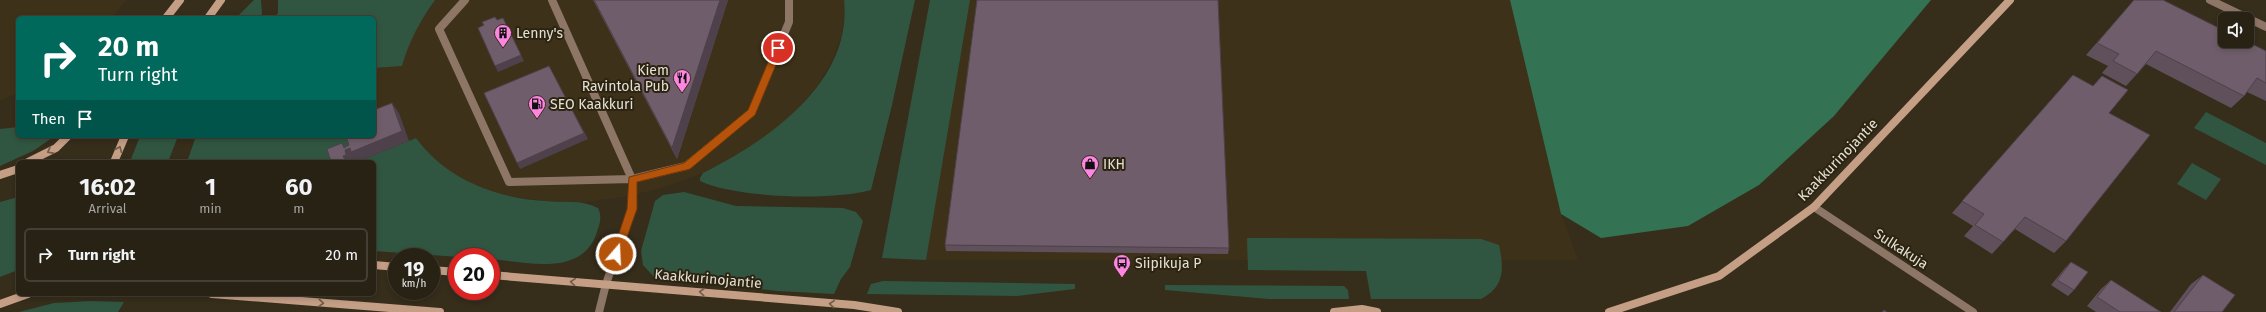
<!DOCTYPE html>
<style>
body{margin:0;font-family:"Fira Sans",sans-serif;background:#302a1d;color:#f1f3f6;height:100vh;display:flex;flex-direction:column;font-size:15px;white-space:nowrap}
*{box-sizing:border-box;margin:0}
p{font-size:13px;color:#a5a4a0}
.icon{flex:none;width:22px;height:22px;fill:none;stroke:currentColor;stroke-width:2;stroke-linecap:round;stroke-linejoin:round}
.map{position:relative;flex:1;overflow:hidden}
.sheet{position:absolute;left:16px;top:160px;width:360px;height:136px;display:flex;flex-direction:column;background:#282214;border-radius:6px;box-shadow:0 2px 6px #0003,0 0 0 1px #443f34}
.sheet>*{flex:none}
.top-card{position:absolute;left:16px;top:16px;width:360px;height:122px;border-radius:6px;box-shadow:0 2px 6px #0003,0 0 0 1px #443f34;background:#00695c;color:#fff;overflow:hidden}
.buttons{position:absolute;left:2218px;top:12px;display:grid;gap:8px}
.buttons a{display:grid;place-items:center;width:36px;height:36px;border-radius:6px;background:#282214;box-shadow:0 2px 6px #0003,0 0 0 1px #443f34;font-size:20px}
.speed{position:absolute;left:388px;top:248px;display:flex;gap:8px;font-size:20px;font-weight:700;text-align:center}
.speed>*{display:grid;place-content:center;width:52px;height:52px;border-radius:50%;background:#282214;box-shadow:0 2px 6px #0003,0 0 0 1px #443f34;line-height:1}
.speed small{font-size:10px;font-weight:400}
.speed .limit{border:6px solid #d22;background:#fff;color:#111}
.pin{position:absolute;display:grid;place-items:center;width:34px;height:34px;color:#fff;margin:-17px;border:2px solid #fff;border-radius:50%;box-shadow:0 1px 4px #0007}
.me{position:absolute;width:44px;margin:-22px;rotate:19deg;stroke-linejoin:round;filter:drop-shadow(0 0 3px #0008)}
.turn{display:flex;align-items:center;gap:14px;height:84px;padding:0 16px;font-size:18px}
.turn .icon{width:52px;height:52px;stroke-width:2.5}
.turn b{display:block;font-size:28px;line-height:34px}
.then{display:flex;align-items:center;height:38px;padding:0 16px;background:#0003;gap:8px;font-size:15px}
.eta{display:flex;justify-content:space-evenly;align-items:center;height:68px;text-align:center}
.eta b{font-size:24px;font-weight:700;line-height:28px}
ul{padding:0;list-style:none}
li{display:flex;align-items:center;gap:12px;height:54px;margin:0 8px 6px;padding:0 8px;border:2px solid #443f34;border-radius:6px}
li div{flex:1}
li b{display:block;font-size:15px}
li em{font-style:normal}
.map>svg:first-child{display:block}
.built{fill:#3d3219}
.green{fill:#305641}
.forest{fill:#337252}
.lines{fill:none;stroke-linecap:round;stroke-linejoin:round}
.lane{stroke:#8e7667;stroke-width:8}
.street{stroke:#8e7667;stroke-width:8}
.secondary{stroke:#c59e86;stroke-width:8}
.wall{fill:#60505c}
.shaded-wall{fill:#4e414b}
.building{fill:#705d6b;stroke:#4e414b}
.oneway{stroke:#715b46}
.route{fill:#b45309;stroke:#753606}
.labels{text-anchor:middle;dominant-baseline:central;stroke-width:4;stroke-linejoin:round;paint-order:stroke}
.poi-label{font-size:14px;fill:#e5e0d4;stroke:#2c2411;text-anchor:start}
.street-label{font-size:14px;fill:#e5e0d4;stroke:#2c2411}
</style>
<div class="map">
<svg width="2266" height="312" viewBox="0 0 2266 312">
<rect width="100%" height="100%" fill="#362d1b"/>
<path class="built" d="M0,0H126L112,18H18V93L0,101Z
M435,0H844L845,9L842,34L833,59L818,85L797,110L770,134L739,155L703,173L665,187L624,197L583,202L544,201L507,196L475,186L447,171L426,152L415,138L353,162L349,152L374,136V68L402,66L409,43L420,22Z
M970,0H1510L1561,214L1578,260H926Z"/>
<path class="green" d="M254,0H261L262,14L260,18H236Z
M278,0H435C420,21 409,41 402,66L374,68V18H274L278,13Z
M844,0H915L892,105L871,190C833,201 736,198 700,181V178L703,173C767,141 853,83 844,0Z
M930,0H970L926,260L882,258Z
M2206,112L2266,143V165L2194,128Z
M18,127V136H55L33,151L0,166V129Z
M140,136H178L168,162H130Z
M196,136H350L357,155L336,162H187Z
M416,138C446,179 495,198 545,201C564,203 581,199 598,208C603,218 599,225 596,235C580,277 525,262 491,259V257H459L374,251V162H353L352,160L357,157L359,161Z
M2192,163L2221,179L2206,200L2177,184Z
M684,192L736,206L843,208L856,212L863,221L850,267L841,279L834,294L778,291L654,277L643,265L641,251L655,201L663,195Z
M18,197V270L0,277V202Z
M1247,238L1481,239L1499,245C1504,268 1505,287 1481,299H1371L1366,271L1248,270Z
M883,281L1075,284V289L1017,296L867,294L871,284Z
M1165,285L1344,286L1348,290L1349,299H1269L1165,290Z
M90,301L124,302L118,312H19L54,303Z"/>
<path class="forest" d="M1510,0H1931L1834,116L1759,185L1688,226L1601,238L1561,214Z"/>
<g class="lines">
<path class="lane" d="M465,0L439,29L509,182L632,179L686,166L752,112L789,22V0
M552,0L632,179V209L606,284L599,312"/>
<path class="street" d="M2210,0L2266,27
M1814,207L1973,312"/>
<path class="secondary" d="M166,18L180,0
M208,18L221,0
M28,162L56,148L68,136
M114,162L125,136
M0,175L18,169
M374,265L397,267
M431,270L457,272
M491,275L854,305L898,312
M212,294L440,312
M0,304L28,294
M1334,312L1362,309L1377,312
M1609,312L1719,276L1814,207L2010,0"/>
</g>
<path class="wall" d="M593,0H728L677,159Z
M2134,0L2266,51V101L2247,92L2244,96L2231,108L2146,64L2126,86L2102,73L2108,66L2086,55Z
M2073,75L2109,113L2066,241L2054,253L2015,229L1992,254L1964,236L1973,226L1952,213Z
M945,245L1229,248L1228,254L946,251Z
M2071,262L2074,290L2068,296L2051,285L2065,268Z
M2203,275L2222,312H2170L2191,284Z
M2111,280L2161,312H2096L2087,306L2101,289Z"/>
<path class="shaded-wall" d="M720,0H728L677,159L672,148Z
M503,18L524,61L498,72L495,66Z
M549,66L588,139L520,169L517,163Z
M392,103L399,113L409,141L359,161L356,158L352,160L353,162H340L343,156L344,148L342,143L347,149Z"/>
<path class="building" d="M594,0H720L672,148Z
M977,0H1218L1229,248L945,245Z
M2134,0H2163L2225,31V41H2246L2266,51V83L2257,78L2244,96L2156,51L2137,74L2113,61L2119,54L2097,43Z
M495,17L497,20L503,18L521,55L495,66L478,28L484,25L482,22Z
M549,66L584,133L517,163L484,93Z
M2073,75L2093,86L2102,76L2128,90L2109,113L2150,135L2066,241L2025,217L2003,242L1975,225L1984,214L1962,201Z
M392,103L402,131L351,152L350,148L345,150L346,155L343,156L345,160L340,162H331L327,149L342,143L344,148L349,145L346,136H374V110Z
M2071,262L2088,272L2074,290L2057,280Z
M2203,275L2235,295L2222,312H2174Z
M2111,280L2161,312H2120L2097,297Z
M1884,310L1887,312H1882Z"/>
<defs><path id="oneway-chevron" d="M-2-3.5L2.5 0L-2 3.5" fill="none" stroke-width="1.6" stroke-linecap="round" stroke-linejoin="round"/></defs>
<g class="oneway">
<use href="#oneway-chevron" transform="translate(119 149) rotate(-67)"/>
<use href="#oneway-chevron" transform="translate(50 151) rotate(152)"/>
<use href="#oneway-chevron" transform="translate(573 282) rotate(-175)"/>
<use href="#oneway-chevron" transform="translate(702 292) rotate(-175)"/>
<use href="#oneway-chevron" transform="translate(321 303) rotate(5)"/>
<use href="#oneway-chevron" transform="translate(832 304) rotate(-175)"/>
</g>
<path class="route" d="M778,45L783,48L755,115L690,169L637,182V209L621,254L616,258L613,257L612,254L627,209L629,177L684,163L748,110L774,48Z"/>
<defs>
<symbol id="building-pin" viewBox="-11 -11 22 30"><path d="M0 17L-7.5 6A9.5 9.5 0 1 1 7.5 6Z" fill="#fe86e0" stroke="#2c2411"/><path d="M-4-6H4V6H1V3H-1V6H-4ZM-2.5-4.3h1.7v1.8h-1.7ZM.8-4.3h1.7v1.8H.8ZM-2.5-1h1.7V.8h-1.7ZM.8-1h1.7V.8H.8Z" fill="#111"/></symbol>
<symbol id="restaurant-pin" viewBox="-11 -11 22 30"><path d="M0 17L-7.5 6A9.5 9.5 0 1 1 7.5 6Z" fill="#fe86e0" stroke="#2c2411"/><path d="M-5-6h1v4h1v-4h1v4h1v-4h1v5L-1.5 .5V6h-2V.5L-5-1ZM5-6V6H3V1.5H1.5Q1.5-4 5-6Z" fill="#111"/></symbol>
<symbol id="fuel-pin" viewBox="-11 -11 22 30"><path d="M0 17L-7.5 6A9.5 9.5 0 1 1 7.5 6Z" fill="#fe86e0" stroke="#2c2411"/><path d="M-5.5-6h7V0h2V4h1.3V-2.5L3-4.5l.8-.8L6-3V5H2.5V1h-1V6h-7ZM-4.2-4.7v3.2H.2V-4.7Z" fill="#111"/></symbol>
<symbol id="shop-pin" viewBox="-11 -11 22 30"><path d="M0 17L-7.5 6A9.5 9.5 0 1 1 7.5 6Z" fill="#fe86e0" stroke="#2c2411"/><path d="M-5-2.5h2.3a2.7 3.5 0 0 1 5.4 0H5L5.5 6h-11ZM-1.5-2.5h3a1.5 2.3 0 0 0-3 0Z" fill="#111"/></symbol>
<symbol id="bus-pin" viewBox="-11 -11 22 30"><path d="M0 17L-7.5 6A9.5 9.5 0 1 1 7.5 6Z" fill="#fe86e0" stroke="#2c2411"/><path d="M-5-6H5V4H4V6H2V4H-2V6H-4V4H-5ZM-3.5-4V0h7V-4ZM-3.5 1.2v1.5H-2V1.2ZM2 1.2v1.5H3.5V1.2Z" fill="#111"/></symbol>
</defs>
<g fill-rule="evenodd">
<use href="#building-pin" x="493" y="23" width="20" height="27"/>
<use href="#restaurant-pin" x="672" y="68" width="20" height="27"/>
<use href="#fuel-pin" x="527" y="94" width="20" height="27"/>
<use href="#shop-pin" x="1080" y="154" width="20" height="27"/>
<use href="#bus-pin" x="1112" y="253" width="20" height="27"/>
</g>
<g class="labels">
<g class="poi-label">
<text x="516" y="33">Lenny's</text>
<text x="669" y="70" text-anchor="end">Kiem<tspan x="669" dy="16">Ravintola Pub</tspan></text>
<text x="550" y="104">SEO Kaakkuri</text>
<text x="1103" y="164">IKH</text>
<text x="1135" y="263">Siipikuja P</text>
</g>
<g class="street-label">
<text transform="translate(1838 160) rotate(-46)">Kaakkurinojantie</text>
<text transform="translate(1901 249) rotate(33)">Sulkakuja</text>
<text transform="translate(708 279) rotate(5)">Kaakkurinojantie</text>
</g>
</g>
</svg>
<div class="buttons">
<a><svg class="icon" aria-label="sound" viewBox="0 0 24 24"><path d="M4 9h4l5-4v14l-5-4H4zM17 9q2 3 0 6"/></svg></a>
</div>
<div class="speed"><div>19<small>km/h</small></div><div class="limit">20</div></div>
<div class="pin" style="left:778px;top:48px;background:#d93025"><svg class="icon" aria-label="arrive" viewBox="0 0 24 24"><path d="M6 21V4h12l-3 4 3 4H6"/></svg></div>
<svg class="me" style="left:616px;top:254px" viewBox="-20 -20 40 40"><circle r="17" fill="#b45309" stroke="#fff" stroke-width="3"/><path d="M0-11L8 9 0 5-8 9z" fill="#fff"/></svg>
<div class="top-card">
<div class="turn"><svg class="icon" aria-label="right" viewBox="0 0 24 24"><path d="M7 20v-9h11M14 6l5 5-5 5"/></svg><div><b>20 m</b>Turn right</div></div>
<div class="then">Then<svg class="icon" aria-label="arrive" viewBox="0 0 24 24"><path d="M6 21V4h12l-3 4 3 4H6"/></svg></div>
</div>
<section class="sheet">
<div class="eta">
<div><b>16:02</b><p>Arrival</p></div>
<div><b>1</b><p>min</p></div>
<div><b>60</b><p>m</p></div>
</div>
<ul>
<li><svg class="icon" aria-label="right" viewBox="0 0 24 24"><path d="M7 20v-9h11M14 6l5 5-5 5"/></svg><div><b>Turn right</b></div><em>20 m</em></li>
</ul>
</section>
</div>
